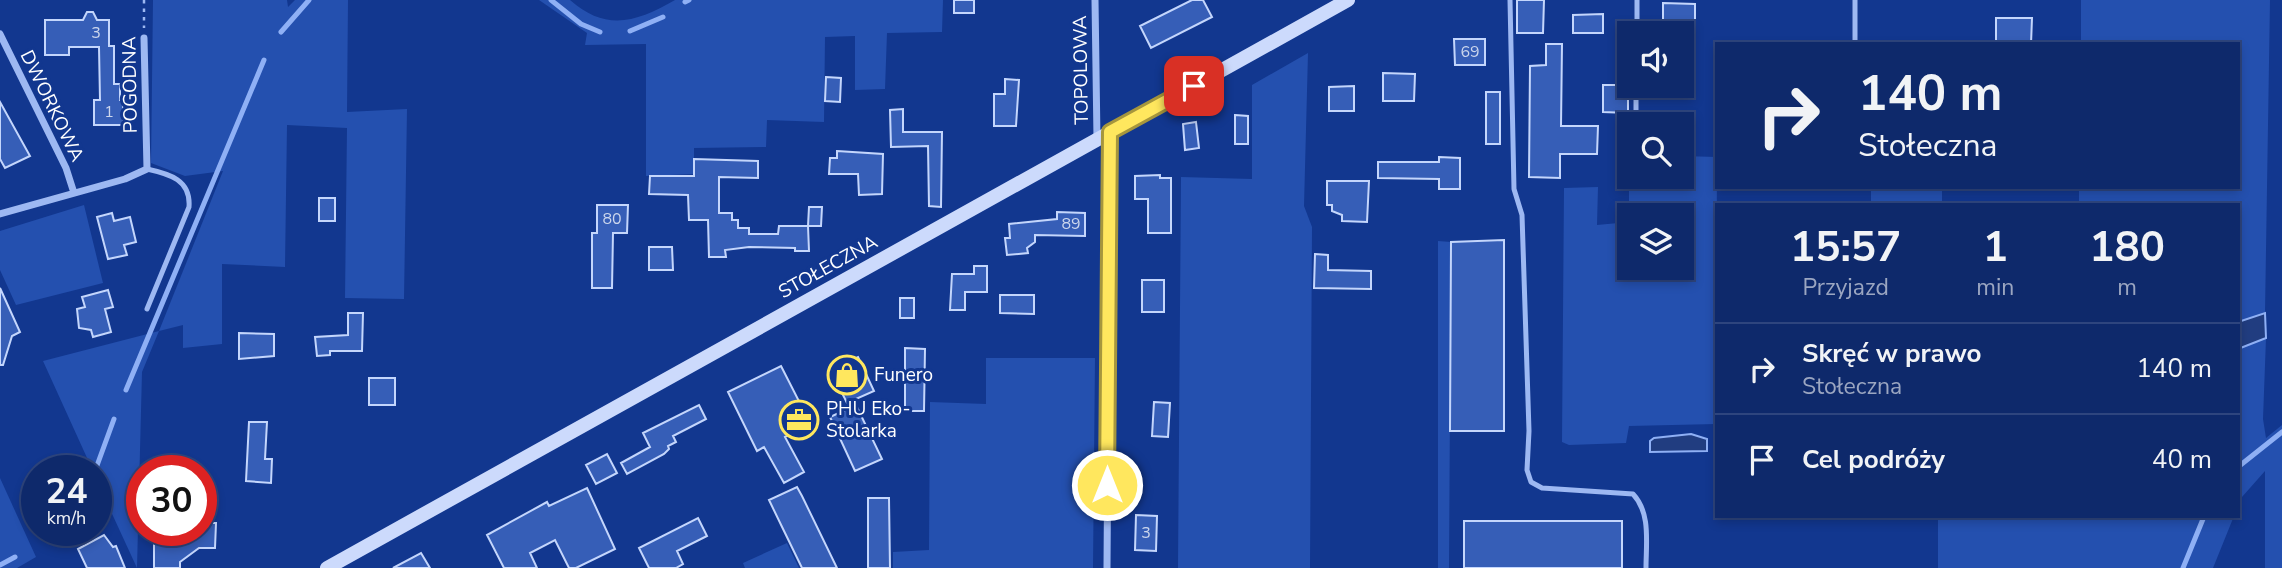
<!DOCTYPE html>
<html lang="pl">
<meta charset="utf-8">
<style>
body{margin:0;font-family:"Nunito Sans",sans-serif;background:#173171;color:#f1f3f6;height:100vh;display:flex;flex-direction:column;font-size:26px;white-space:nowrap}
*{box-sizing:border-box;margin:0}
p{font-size:23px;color:#9ba6c1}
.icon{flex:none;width:38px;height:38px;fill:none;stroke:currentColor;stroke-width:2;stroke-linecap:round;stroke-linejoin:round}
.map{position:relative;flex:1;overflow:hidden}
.drawer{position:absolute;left:1715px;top:203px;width:525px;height:315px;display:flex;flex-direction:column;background:#0e296b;border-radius:0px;box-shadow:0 4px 10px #0003,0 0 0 2px #2e457e}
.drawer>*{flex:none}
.banner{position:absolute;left:1715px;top:42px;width:525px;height:147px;border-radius:0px;box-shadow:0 4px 10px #0003,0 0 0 2px #2e457e;background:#0e296b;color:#f1f3f6;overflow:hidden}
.fabs{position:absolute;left:1617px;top:21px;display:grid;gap:14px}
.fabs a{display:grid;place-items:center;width:77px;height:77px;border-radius:0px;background:#0e296b;box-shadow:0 4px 10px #0003,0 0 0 2px #2e457e;font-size:35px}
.speed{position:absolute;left:21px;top:455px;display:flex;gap:14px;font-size:35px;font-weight:700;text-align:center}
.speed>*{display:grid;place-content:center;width:91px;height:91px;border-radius:50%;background:#0e296b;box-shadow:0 4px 10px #0003,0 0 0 2px #2e457e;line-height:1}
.speed small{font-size:18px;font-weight:400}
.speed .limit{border:10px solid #d22;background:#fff;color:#111}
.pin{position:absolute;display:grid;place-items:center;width:60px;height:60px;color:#fff;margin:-30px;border-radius:14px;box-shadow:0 4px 10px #0006}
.me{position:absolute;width:77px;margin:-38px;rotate:0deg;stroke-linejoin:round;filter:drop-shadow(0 0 5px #0008)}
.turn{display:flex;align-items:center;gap:24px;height:147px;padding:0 28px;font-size:32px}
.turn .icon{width:91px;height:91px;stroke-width:2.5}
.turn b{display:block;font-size:49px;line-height:60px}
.eta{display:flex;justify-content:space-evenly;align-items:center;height:119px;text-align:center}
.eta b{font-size:42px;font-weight:700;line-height:49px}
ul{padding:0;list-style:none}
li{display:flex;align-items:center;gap:21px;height:91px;padding:0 28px;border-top:2px solid #2e457e}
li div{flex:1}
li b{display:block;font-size:26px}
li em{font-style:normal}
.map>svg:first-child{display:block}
.green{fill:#2450af;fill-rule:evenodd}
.water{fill:#213d80;stroke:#8fb0f5;stroke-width:2}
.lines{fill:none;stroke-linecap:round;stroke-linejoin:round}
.stream{stroke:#8fb0f5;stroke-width:5}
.building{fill:#365eb7;stroke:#c4d6fc;stroke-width:2}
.path{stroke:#9db8f2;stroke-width:2.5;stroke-dasharray:3.5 5;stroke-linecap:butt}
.lane{stroke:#9db8f2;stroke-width:5}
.street{stroke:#9db8f2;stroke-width:7}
.secondary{stroke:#ccdafc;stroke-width:14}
.route-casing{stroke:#a6963d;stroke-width:18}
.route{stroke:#ffe75e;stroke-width:12}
.labels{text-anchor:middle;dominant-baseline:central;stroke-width:6;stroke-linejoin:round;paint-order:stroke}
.number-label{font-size:16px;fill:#cdd7ed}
.street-label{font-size:19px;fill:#fff;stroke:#12378f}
.poi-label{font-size:19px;fill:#fff;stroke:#12378f;text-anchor:start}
</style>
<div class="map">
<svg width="2282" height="568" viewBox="0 0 2282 568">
<rect width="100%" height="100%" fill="#12378f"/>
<path class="green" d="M153,0H287L288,7L295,0H348L347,112L407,109L404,299L345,298L347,128L287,125L285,267L222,264V344L183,348V325L159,331L142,372L137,568L96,479V471H93L43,361L159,331L223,171L185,176L151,163Z
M539,0H570C606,32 637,22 675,0H943L942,32L887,33L885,89L855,90V36L825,37L824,122L767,120L766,147L694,148V174L646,176V44L585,45L587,33Z
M2081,0H2270L2265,313L2238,322V205H2079V187H2238V44H2081Z
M1308,53L1304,206L1312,227L1310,568H1178L1181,177L1252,179V85Z
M1629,156V177H1682V156L1717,157L1716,424L1629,426L1626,443L1569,445L1562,442L1564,188L1598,187L1597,225L1629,222ZM1629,215H1682V268H1629Z
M1871,187H1942V205H1871Z
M84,205L103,283L16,305L0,270V231Z
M1438,241L1451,242L1449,568H1438Z
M2266,338L2263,419L2266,438L2282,425V568H2265V471L2242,497L2238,506V349Z
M986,358H1095L1093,568H893V552L929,550L930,402L986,404Z
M0,478L36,557L17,568H0Z
M1938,516H2234L2213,568H1938Z
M787,543L799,568H745L743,563Z"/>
<path class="water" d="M2265,313L2266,338L2238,349V322Z
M1691,434L1707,439V451L1650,452V441L1654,438Z"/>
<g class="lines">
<path class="stream" d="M551,0L581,24L600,32
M685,2L689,0
M630,31L663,17
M281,32L309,0
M126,390L264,60
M2238,467L2282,432
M95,471L114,419
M0,565L15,557
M2183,568L2203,519"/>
</g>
<path class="building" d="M954,0H974V13H954Z
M1192,0H1203L1212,17L1151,48L1140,26Z
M1517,0H1544L1543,33H1517Z
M1663,3L1695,4V33H1667L1668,22H1663Z
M87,12H93L97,20H109V46H114V84H120V100H123V125H94V100H100L99,47H69V55H45V20H83Z
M1603,14V33H1573V15Z
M1996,18H2032L2031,44H1996Z
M1454,39H1485V65H1455Z
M1546,44H1562L1561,126H1598L1597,154H1560V178L1529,177L1530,66L1546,65Z
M1383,73L1415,74L1414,101H1383Z
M826,77L841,78L840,102L825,101Z
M1005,79L1019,80L1016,126H994V94H1005Z
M1603,85H1628V113L1603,112Z
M1354,86V111H1329V87Z
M1486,92H1500V144H1486Z
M0,102L30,156L5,168L0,159Z
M903,109V132H942L941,207L929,206L928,146L891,147L890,110Z
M1235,115L1248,116V144H1235Z
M1196,122L1199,148L1185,150L1183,124Z
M837,151L883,154L882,194L859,195L858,174H829L830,158H837Z
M1439,157L1460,158V189H1439V179L1378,178V162H1439Z
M694,159L758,161V178L719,177V213H732V220H738V228H749V234H778L779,226H808L809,251H795V248L749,247L725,250L726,257H709L708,220H689L688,195L649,194L650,176H694Z
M1160,175V178H1171V233H1148V199H1135V176Z
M1327,181H1369L1367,222L1342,221V215L1332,211V205H1327Z
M319,198H335V221H319Z
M597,205H628L627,233H613L612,288H592V233H597Z
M809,207H822L821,226H808Z
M1057,212L1085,213V236L1035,235V242L1027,248L1028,253L1007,255L1005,238H1010L1009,224L1057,219Z
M112,213L114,221L130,217L136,242L124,245L127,255L108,259L97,217Z
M1504,240V431H1450L1451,242Z
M649,247H672L673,270H649Z
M1315,254L1328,255V270L1371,271V289L1314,288Z
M974,266H987V292H965V310H950L952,274H974Z
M1142,280H1164V312H1142Z
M0,288L20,332L12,336L3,365H0Z
M108,290L113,307L105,309L111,332L93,337L91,330L79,328L77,309L85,307L82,297Z
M1000,295H1034V314L1000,313Z
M900,298H914V318H900Z
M348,313H363L362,351H330V355L317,356L315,337L348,335Z
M239,333L274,334V356L239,359Z
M905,348L925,349L924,411H905Z
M858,357L874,391L847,403L837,383L841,381L835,368Z
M781,366L805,413L797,431L785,437L804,472L784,483L764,447L757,451L728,392Z
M369,378H395V405H369Z
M1154,402L1170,403L1168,437L1152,436Z
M699,405L706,419L673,436L676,442L668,446L669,449L664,454L627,474L621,463L650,447L643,433Z
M856,405L882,459L855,471L830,417Z
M249,422H267L265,459H272L271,483L246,481Z
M607,454L617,473L596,484L586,465Z
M797,487L802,496L837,568H802L785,533L769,500Z
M587,488L615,549L576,568H569L555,540L530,553L537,568H504L487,535L547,502L549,506Z
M868,498H889L890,568H868Z
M1136,515L1157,516L1156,551L1135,550Z
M698,518L707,536L677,551L683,564L676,568H649L639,548Z
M1464,521H1622V568H1464Z
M201,523H216L215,548H199L180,562V568H154V541L190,540V530H201Z
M104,535L113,547L116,546L125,568H87L78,549Z
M421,553L430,568H393Z"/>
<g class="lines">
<path class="path" d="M144,0V28"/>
<path class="lane" d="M1510,0L1514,189L1522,215L1529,431L1527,470L1531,482L1542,488L1633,494C1651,513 1646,543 1646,568
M1637,33V0
M1855,44V0
M1636,123V86
M147,169C170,174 191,180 189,207L147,309"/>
<path class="street" d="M1095,0L1097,139
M0,34L66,168L74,193
M0,214L125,179L147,169L144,38
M1107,568L1110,132"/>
<path class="secondary" d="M327,568L1348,0"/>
</g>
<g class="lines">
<defs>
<path id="route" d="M1107,485L1110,132L1194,86"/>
</defs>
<use href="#route" class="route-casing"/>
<use href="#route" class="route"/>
</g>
<defs>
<symbol id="shop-ring" viewBox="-11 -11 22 22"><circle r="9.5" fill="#12378f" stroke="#ffe75e" stroke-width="1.5"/><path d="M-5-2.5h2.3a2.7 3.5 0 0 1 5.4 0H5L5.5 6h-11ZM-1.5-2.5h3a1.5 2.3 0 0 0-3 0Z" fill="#ffe75e"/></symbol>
<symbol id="office-ring" viewBox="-11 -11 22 22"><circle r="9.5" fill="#12378f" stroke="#ffe75e" stroke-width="1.5"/><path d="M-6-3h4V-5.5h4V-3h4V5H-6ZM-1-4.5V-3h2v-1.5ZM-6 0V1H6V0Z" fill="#ffe75e"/></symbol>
</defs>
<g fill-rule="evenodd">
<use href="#shop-ring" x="825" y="353" width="44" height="44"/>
<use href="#office-ring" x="777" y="398" width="44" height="44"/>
</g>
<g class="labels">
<g class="number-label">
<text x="96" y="33">3</text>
<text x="1470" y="52">69</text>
<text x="109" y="112">1</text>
<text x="612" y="219">80</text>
<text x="1071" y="224">89</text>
<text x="1146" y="533">3</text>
</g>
<g class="street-label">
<text transform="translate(1081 70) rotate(-91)">TOPOLOWA</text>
<text transform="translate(130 85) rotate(-91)">POGODNA</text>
<text transform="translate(52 106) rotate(64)">DWORKOWA</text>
<text transform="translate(828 267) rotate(-29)">STOŁECZNA</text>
</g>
<g class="poi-label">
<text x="874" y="375">Funero</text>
<text x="826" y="409">PHU Eko-<tspan x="826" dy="22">Stolarka</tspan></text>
</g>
</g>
</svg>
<div class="fabs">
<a><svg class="icon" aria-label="sound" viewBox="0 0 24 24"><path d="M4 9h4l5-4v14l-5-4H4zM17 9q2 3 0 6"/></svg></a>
<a><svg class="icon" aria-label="search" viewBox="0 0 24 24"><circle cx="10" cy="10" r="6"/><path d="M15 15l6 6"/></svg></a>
<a><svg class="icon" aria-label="layers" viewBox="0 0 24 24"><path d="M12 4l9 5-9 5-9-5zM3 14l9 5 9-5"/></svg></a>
</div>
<div class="speed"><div>24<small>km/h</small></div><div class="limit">30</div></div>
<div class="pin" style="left:1194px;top:86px;background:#d93025"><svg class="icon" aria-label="arrive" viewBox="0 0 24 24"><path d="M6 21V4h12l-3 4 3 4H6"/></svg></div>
<svg class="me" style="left:1107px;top:485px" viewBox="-20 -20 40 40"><circle r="17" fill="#ffe75e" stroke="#fff" stroke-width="3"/><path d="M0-11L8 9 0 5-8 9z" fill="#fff"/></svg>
<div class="banner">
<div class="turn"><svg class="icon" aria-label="right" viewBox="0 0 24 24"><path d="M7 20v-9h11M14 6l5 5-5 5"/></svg><div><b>140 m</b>Stołeczna</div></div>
</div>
<section class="drawer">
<div class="eta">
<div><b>15:57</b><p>Przyjazd</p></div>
<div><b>1</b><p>min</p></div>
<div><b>180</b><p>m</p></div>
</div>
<ul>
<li><svg class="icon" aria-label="right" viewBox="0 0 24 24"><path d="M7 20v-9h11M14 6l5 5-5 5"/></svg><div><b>Skręć w prawo</b><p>Stołeczna</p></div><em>140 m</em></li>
<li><svg class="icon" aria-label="arrive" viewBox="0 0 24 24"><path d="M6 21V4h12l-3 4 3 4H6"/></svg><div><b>Cel podróży</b></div><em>40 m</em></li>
</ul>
</section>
</div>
